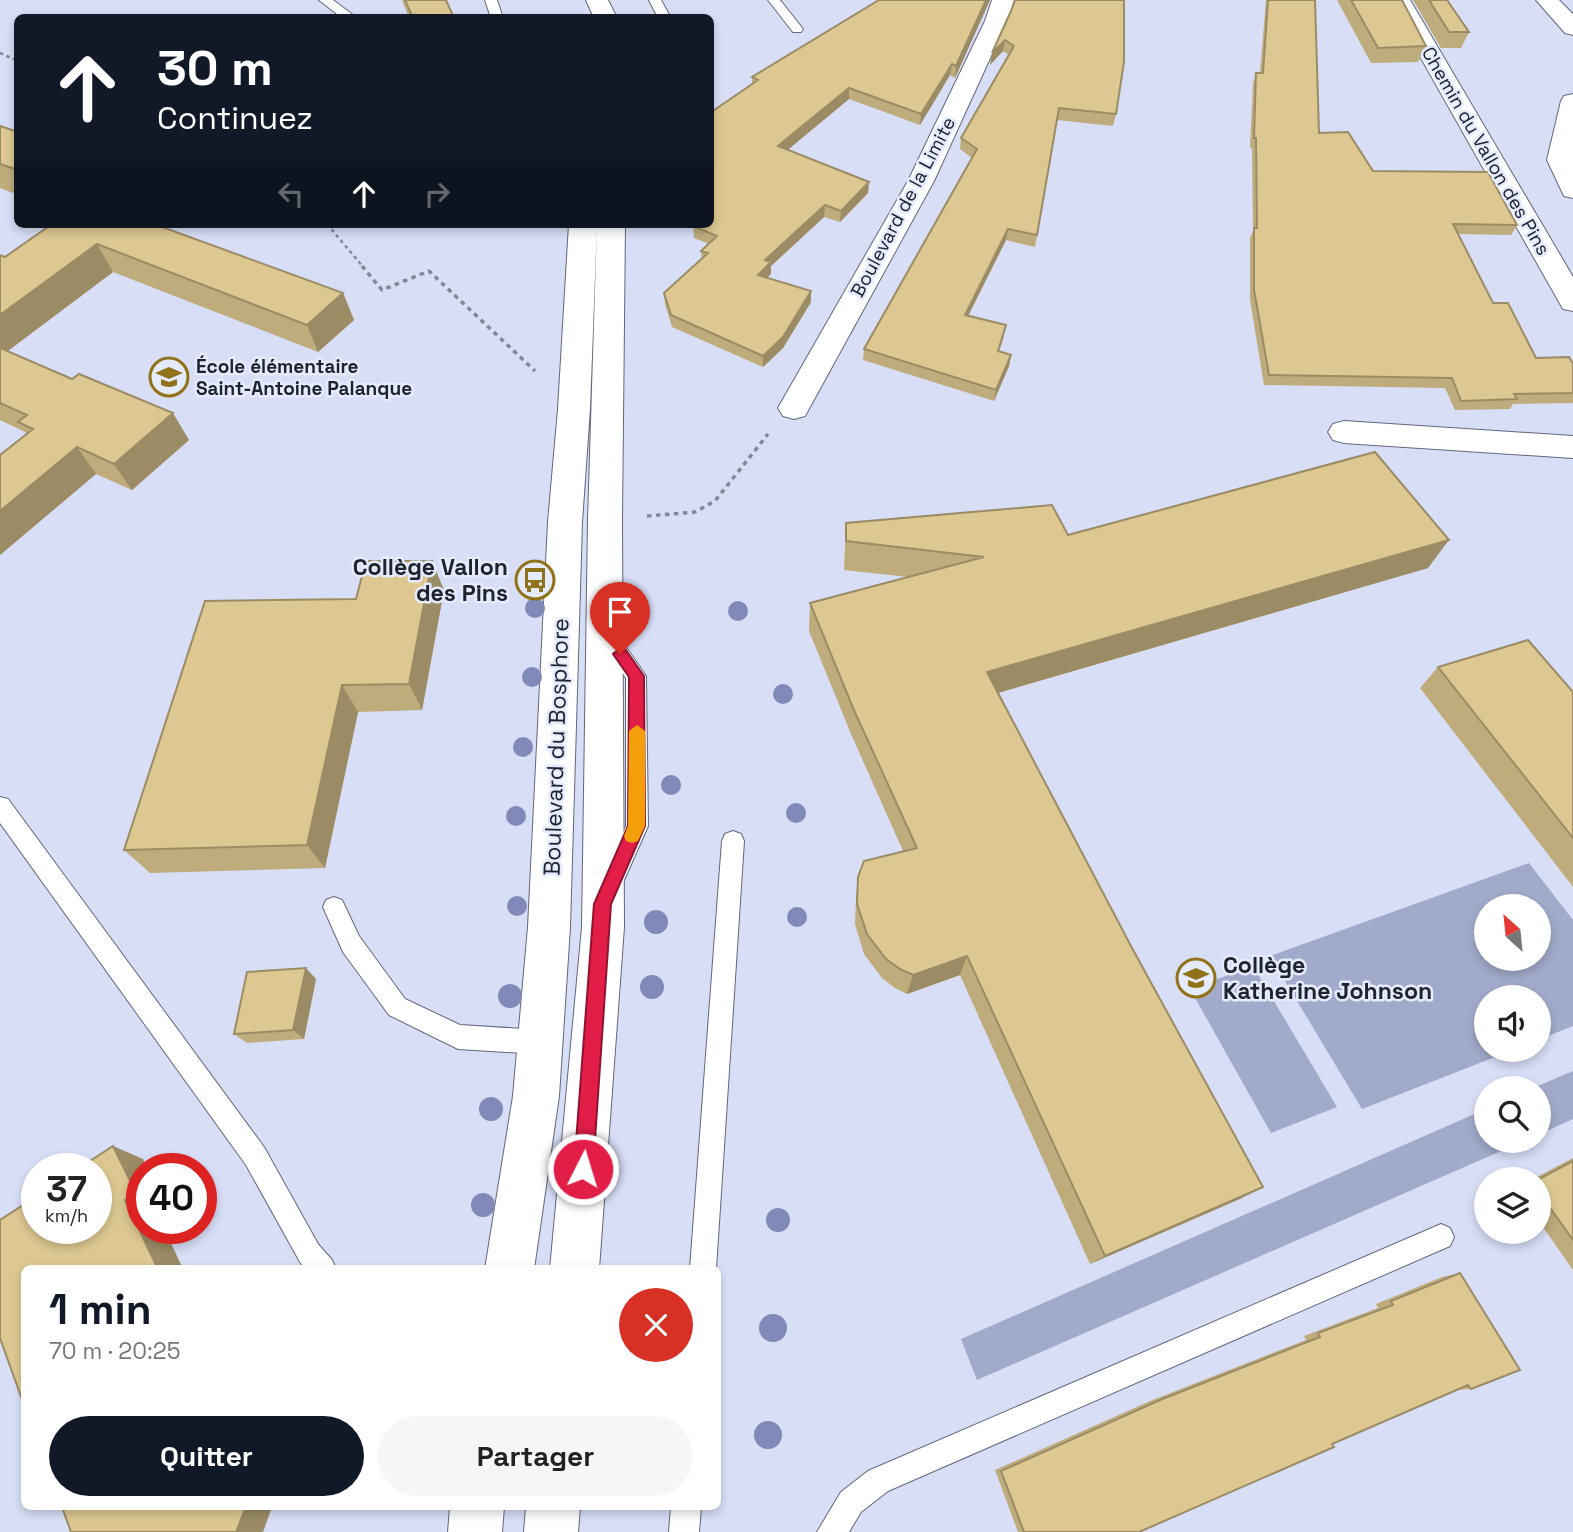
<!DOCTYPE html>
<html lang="fr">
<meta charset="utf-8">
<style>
body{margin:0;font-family:"Space Grotesk",sans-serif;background:#f6f6f6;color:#222;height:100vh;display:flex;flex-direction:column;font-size:26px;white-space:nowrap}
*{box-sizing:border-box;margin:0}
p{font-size:23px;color:#767676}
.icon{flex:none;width:38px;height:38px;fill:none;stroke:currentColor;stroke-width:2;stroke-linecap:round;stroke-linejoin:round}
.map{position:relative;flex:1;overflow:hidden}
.drawer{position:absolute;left:21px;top:1265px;width:700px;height:245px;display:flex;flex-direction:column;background:#fff;border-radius:10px;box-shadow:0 4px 10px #0003}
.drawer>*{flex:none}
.banner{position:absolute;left:14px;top:14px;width:700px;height:214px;border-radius:10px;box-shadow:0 4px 10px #0003;background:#111827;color:#fff;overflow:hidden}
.needle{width:46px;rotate:333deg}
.buttons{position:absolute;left:1474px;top:894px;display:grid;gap:14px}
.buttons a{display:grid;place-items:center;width:77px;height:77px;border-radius:50%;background:#fff;box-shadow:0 4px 10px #0003;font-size:35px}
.speed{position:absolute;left:21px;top:1153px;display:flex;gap:14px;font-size:35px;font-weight:700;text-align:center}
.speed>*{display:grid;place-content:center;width:91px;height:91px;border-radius:50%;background:#fff;box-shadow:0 4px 10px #0003;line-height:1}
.speed small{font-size:18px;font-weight:400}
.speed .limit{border:10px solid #d22;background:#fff;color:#111}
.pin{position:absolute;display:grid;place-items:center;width:60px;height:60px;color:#fff;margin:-72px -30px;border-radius:50% 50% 50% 0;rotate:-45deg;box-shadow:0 0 7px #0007}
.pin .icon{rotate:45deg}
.me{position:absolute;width:77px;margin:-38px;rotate:5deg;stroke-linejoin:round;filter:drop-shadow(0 0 5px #0008)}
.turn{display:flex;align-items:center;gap:24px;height:147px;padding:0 28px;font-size:32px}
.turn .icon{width:91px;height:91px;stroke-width:2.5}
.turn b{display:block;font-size:49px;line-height:60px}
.lanes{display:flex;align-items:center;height:66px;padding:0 28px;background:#0003;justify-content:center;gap:35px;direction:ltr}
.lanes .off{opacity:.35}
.round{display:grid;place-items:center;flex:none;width:74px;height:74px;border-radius:37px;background:#f6f6f6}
.head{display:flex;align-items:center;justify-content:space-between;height:119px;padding:0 28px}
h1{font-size:42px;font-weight:700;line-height:52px;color:#111827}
.action{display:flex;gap:14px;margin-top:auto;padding:14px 28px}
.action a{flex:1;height:80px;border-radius:42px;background:#111827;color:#fff;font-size:28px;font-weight:700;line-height:80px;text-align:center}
.action a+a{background:#f6f6f6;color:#222}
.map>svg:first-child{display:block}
.green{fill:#a2aacb;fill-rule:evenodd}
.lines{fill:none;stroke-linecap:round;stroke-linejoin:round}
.lane-casing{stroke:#62677d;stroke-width:2}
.street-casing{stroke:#62677d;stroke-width:2}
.secondary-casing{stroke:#62677d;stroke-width:2}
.path-far1{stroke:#828798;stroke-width:2.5;stroke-dasharray:3.5 3.5;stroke-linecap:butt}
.path{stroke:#828798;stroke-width:3.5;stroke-dasharray:4.5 4.5;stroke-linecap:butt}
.lane{fill:#fff;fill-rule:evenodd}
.street{fill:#fff;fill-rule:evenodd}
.secondary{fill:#fff;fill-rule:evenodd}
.tree{fill:#8089b7}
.wall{fill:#beac7d}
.shaded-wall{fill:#9b8c66}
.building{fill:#ddc891;stroke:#9b8c66;stroke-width:2}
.route{fill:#e11d48;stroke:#92132f;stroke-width:2}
.slow{fill:#f59e0b}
.labels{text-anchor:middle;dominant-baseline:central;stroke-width:5;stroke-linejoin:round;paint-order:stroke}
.far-street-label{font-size:19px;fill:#20232c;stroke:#e5ebff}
.far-poi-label{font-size:19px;font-weight:bold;fill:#20232c;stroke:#e5ebff;text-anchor:start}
.poi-label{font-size:23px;font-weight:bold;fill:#20232c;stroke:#e5ebff;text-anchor:end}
.street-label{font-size:23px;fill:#20232c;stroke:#e5ebff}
</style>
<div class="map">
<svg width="1573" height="1532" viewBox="0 0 1573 1532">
<rect width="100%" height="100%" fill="#d7def6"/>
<path class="green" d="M1529,863L1573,920V1026L1538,1040V998H1486V1050H1513L1362,1109L1270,956ZM1486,906H1538V959H1486Z
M1253,966L1337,1107L1271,1133L1190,989Z
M1573,1071V1119L1538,1135V1088H1533Z
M1486,1109V1141H1524L977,1380L961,1339Z"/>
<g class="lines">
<defs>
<path id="lane" d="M319,0H333L357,18H342Z
M485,0H497L503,18H491Z
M649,0H661L671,18H658Z
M768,0H780L803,29L801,32H793Z
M607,628L614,630L646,676L648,826L621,887L613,890L605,887L602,880L626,826V678L597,636L600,630Z
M0,797L8,799L264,1147L318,1244L332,1260L336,1269H305L300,1262L246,1165L0,823Z
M733,831L741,834L744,841L716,1269H690L722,841L725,834Z
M334,897L342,900L359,936L405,999L460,1025L540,1030L549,1034L552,1042L549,1050L540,1054L458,1049L389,1015L343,952L323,907L326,900Z
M1441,1224L1450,1228L1454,1237L1450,1246L888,1491L861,1512L849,1532H817L841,1492L868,1471Z
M671,1507H701L699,1532H669Z"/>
<path id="street" d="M992,0H1014L1007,21L934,181L805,416L794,419L783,416L778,408L908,181L985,21Z
M1388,0H1410L1573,277V311L1563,309L1559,302Z
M1536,0H1559L1573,14V35L1565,33Z
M1573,94V198L1564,196L1547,160L1561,101L1564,96Z
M1344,421L1573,436V458L1344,443L1333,440L1328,432L1333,424Z"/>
<path id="secondary" d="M586,0H608L617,18H594Z
M569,224H597L590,409L582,522L570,927L559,1096L534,1269H485L513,1096L528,927L548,522L558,409Z
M597,224H625L622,520L624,927L599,1269H550L582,927L588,520Z
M450,1507H504L502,1532H448Z
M526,1507H580L578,1532H524Z"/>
</defs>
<use href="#lane" class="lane-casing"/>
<use href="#street" class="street-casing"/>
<use href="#secondary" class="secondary-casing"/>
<path class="path-far1" d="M0,53L18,61
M327,224L364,268"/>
<path class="path" d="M362,266L382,290L429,271L535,371
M647,516L695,512L715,501L768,434"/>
<use href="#lane" class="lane"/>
<use href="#street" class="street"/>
<use href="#secondary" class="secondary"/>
</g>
<g class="tree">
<circle cx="535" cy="608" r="10"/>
<circle cx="738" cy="611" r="10"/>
<circle cx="532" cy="677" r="10"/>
<circle cx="783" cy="694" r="10"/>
<circle cx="523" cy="747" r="10"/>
<circle cx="671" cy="785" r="10"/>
<circle cx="796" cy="813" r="10"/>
<circle cx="516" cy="816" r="10"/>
<circle cx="517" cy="906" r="10"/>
<circle cx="797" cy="917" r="10"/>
<circle cx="656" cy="922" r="12"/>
<circle cx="652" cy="987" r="12"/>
<circle cx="510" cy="996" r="12"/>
<circle cx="491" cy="1109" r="12"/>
<circle cx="483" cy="1205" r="12"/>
<circle cx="778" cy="1220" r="12"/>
<circle cx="773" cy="1328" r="14"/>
<circle cx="768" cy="1435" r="14"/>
</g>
<path class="wall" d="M402,0H446L454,18H409Z
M879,0H990L955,78L950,75L920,125L849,99L787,150L869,182L868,193L840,222L824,217L771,266V274L767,278L811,291V302L783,348L763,367L672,327L665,304L664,293L702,259L701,251L709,244L694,238L693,226L710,224L752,84V77Z
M1266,0H1315L1319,133L1373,171L1517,225L1511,235L1458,234L1493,303L1536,358L1573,364V403L1513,404L1510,409L1455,410L1445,388L1264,385L1250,300V238L1253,231L1252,148H1250L1253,83L1256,73H1260Z
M1337,0H1402L1426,46L1418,62L1371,63Z
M1413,0H1447L1469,32L1461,48H1441Z
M1011,11L1116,114L1113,126L1057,120L1035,247L1006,240L968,316L1004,336L999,352L1011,355L1009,366L994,401L863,360L864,349L972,158L960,149L961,138L1009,55L1003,51L990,65Z
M0,126L18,132V195L0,188Z
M166,228L343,293L354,320L318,352L113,272L7,351L189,440L132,490L96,474L0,555V455L27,434L25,432L0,420V255L5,257Z
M846,523L1068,535L1428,568L998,693L1242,1198L1090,1264L960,975L907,994L895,988L882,978L864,954L855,924L856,899L858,877L903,851L851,734L809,631L810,603L908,577L844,570Z
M444,590L422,710L358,712L325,868L150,873L124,850L356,599Z
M1438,667L1573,692V887L1420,688Z
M316,979L304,1039L247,1043L234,1034Z
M1573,1158V1270L1538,1220V1180H1531Z
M1460,1273L1471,1389L1456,1390L1332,1444L1139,1532H1018L995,1470L1150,1401L1306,1340L1304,1336L1378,1308L1376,1304L1442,1277Z"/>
<path class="shaded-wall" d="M986,0H990L955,78L956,66Z
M1005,40L1003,51L990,65L992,53Z
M952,64L950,75L920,125L921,114Z
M849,88V99L778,158V146Z
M869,182L868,193L840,222L841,211Z
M825,205L824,217L771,266V274L758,286V275L765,260Z
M1008,229L1006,240L963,326L965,315Z
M97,244L113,272L0,357V315Z
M811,291V302L783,348L763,367V356Z
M343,293L354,320L318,352L307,325Z
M1011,355L1009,366L994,401L996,390Z
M173,413L189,440L132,490L114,464Z
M77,447L96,474L0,555V511Z
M1449,540L1428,568L980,698L987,672Z
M432,561L444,590L422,710L409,684Z
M342,685L358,712L325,868L307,845Z
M967,956L960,975L907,994L913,975Z
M306,968L316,979L304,1039L293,1030Z
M113,1146L143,1159L148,1169H142V1228H164L183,1269H158L125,1200Z
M1263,1187L1242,1198L1090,1264L1105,1256Z
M246,1507H272L263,1532H236Z"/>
<path class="building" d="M405,0H446L454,18H413Z
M879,0H986L956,66L952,64L921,114L849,88L778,146L869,182L841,211L825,205L765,260L771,262L758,275L811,291L783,337L763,356L671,315L664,293L708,253L701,251L717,236L693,226L696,224H710V113L758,80L752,77Z
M1015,0H1124V62L1116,114L1059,108L1037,235L1008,229L965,315L1006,325L998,351L1011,355L996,390L864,349L977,149L961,138L1014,46L1005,40L992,53L1011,11Z
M1268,0H1315L1319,133L1348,132L1373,171L1488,172L1517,225L1453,224L1493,303H1508L1536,358L1569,357L1573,364V393L1514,394L1517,399L1461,401L1452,378L1269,375L1254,290V228H1257L1256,138H1254L1256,73H1263Z
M1351,0H1402L1426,46L1378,48Z
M1429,0H1447L1469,32H1449Z
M0,126L18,132V170L0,164Z
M52,224H154L343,293L307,325L97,244L0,315V255L5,257Z
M0,348L72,379L79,374L173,413L114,464L77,447L0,511V455L33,429L18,422L27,415L0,403Z
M1375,452L1449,540L987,672L1132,948L1263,1187L1105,1256L967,956L913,975L900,969L886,959L867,934L857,904L858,877L864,861L917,848L853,708L810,603L984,557L846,541V523L1052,505L1068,535Z
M366,561H432L409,684L342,685L307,845L124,850L205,601L356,599Z
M1528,640L1573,692V838L1438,667Z
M306,968L293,1030L234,1034L247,972Z
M113,1146L136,1193L125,1200L158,1269H24V1405L0,1338V1220L37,1196V1228H96V1169H78Z
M1573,1161V1240L1538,1191V1180H1537Z
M1460,1273L1520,1370L1471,1389L1468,1385L1332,1444L1334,1447L1139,1532H1024L1001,1471L1160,1400L1320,1337L1318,1333L1393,1305L1391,1301Z
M62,1507H246L236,1532H71Z"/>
<path class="route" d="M620,648L625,649L644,676L645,826L611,904L593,1169L590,1176L583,1179L576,1176L574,1169L594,904L628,826L629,677L613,654Z"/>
<path class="slow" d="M637,725L645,731V826L638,841L632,843L626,841L624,836L628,826L629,731Z"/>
<defs>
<symbol id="school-ring" viewBox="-11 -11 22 22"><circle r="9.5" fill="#e5ebff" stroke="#907318" stroke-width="1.5"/><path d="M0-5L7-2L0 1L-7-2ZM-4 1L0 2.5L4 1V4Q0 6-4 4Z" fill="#907318"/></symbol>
<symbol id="bus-ring" viewBox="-11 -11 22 22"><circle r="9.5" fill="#e5ebff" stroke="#907318" stroke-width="1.5"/><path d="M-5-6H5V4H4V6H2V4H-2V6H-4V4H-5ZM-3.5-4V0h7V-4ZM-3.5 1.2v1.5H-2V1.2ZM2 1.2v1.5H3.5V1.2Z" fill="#907318"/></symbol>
</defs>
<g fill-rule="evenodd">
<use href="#school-ring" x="147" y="355" width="44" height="44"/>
<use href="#bus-ring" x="513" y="558" width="44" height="44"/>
<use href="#school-ring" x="1174" y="956" width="44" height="44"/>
</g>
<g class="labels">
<g class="far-street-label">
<text transform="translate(1486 151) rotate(60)">Chemin du Vallon des Pins</text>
<text transform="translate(903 207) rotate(-62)">Boulevard de la Limite</text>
</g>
<g class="far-poi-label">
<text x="196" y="366">École élémentaire<tspan x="196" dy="22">Saint-Antoine Palanque</tspan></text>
</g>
<g class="poi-label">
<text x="508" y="567">Collège Vallon<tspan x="508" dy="26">des Pins</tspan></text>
<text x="1223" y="965" text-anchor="start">Collège<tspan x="1223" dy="26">Katherine Johnson</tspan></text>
</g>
<g class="street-label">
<text transform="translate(556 747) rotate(-88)">Boulevard du Bosphore</text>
</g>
</g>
</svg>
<div class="buttons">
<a><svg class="needle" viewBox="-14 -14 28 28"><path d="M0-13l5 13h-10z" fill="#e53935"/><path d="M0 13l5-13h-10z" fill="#767676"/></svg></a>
<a><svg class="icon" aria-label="sound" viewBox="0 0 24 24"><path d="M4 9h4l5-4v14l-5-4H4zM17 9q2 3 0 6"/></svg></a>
<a><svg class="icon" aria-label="search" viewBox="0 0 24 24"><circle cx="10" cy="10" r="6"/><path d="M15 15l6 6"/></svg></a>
<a><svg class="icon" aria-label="layers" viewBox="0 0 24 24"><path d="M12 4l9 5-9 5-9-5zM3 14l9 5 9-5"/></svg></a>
</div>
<div class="speed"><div>37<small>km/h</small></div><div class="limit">40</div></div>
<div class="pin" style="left:620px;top:654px;background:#d93025"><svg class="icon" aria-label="arrive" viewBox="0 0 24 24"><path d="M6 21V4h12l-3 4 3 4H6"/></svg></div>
<svg class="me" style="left:583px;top:1169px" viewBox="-20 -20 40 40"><circle r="17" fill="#e11d48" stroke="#fff" stroke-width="3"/><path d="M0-11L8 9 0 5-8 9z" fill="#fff"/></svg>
<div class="banner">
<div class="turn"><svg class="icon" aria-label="ahead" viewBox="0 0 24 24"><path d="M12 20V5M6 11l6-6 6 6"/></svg><div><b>30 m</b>Continuez</div></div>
<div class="lanes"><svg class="icon off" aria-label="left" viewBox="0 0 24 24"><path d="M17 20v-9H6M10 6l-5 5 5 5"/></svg><svg class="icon" aria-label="ahead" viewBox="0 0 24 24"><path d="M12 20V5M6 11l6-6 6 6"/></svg><svg class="icon off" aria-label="right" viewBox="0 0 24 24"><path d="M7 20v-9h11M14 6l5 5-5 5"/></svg></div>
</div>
<section class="drawer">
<div class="head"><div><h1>1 min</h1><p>70 m · 20:25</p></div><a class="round" style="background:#d93025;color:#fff"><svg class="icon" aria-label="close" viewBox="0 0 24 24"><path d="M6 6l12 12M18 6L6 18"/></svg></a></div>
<div class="action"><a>Quitter</a><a>Partager</a></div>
</section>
</div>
